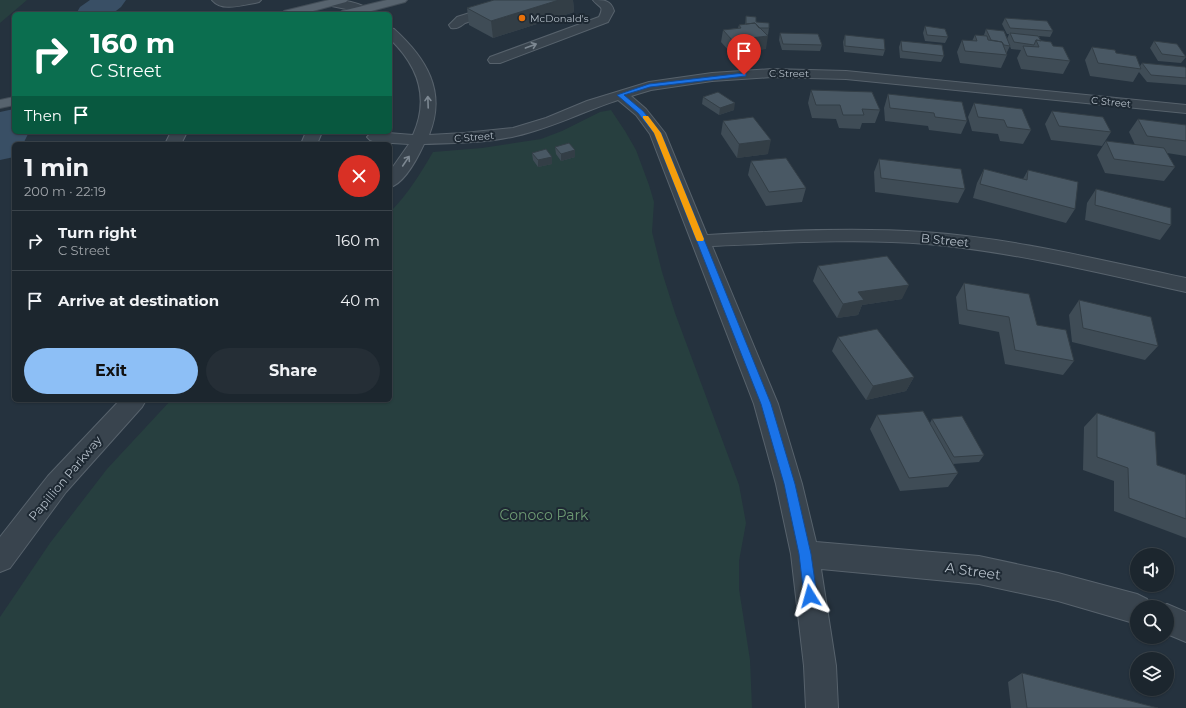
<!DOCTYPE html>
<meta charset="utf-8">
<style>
body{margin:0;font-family:Montserrat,sans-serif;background:#252e36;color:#f1f3f6;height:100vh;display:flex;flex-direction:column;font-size:15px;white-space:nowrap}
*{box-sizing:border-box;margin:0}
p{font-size:13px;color:#a0a5aa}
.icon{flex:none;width:22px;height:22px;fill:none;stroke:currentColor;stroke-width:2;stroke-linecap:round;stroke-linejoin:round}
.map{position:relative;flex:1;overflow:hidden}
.sheet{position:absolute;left:12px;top:142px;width:380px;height:260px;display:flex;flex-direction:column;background:#1c262e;border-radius:6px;box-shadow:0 1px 3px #0004,0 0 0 1px #3a434a}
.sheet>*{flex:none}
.guide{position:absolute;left:12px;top:12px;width:380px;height:122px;border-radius:6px;box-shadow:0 1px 3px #0004,0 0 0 1px #3a434a;background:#0b6e4f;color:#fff;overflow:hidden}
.fabs{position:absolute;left:1130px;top:548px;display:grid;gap:8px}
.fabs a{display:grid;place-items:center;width:44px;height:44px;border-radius:50%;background:#1c262e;box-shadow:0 1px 3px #0004,0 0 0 1px #3a434a;font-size:20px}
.pin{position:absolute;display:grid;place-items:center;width:34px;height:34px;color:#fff;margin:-41px -17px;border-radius:50% 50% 50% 0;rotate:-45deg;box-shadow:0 0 4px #0007}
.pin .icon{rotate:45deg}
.me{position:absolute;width:44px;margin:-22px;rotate:352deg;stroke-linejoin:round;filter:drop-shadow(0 0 3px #0008)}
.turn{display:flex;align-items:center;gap:14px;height:84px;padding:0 12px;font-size:18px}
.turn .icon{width:52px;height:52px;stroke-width:2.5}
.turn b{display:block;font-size:28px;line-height:34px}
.then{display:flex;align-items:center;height:38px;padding:0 12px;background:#0003;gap:8px;font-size:15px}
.round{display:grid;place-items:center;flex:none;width:42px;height:42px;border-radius:21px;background:#252e36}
.summary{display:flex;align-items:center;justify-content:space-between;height:68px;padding:0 12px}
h1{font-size:24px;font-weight:700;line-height:30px}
.cta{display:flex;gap:8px;margin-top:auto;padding:8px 12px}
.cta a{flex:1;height:46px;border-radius:24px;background:#8dbff6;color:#111;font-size:16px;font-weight:700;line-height:46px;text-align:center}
.cta a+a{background:#252e36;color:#f1f3f6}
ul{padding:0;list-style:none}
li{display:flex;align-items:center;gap:12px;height:60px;padding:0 12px;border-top:1px solid #3a434a}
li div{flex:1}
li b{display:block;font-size:15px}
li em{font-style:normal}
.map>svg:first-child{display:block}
.green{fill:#273f3f}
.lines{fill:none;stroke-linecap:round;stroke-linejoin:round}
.river{fill:#394f65;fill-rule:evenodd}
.minor-casing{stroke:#57626c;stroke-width:2}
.major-casing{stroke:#424d57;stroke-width:2}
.minor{fill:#39444e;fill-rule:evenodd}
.major{fill:#57636e;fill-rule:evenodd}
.wall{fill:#3f4c56}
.shaded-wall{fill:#333e46}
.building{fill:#495864;stroke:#333e46}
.oneway{stroke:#7d8892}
.route{fill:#1a73e8;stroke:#114b97}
.slow{fill:#f59e0b}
.food-dot{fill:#e8710a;stroke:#1e2933;stroke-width:1.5}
.labels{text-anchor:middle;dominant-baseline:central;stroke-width:4;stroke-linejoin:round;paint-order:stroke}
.far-poi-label{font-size:10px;fill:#b5bfc9;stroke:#1e2933;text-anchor:start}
.far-street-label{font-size:10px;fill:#b5bfc9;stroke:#1e2933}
.street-label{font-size:12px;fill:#b5bfc9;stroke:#1e2933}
.near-park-label{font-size:14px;fill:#6d9a73;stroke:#1e2933}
.near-street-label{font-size:14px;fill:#b5bfc9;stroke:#1e2933}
</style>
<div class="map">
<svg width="1186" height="708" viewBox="0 0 1186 708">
<rect width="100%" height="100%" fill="#25323e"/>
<path class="green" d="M0,0H27L0,23Z
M611,110L625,131L636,150L649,185L654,202L652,232L662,272L675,313L739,485L746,523L739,561V589L750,660L752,708H0V617L50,543L107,469L171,400H390V212C408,194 420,174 433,152L482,148L541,139L562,131L600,112Z"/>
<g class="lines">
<path class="river" d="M90,0H126L121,7L112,14H76L80,7Z
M14,109V132H29L23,144H14V157L0,160V112Z"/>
<defs>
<path id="minor" d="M212,0H261L259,2L255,3C242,5 222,12 212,0Z
M329,0C343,0 364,2 373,14H359L346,9L327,5L325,3Z
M511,0H529L527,2L465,23C460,27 457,29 451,28L449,25L457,17Z
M593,0C604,0 611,0 614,11L608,22L500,63H490L488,60L490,57L599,17C605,5 599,8 593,0Z
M390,28L394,29C426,58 447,91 429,135L464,133L513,128L546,118L587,101L649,82L712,73L772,69L846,71L1186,105V113L846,79L772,77L712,81L651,90L631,96L646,109L665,133L707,235C780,231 852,227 924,232C1013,238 1099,260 1186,278V292C1100,273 1015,252 927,244C856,238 783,243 712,246L778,404L802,484L816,542L979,556L1058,573L1137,594L1147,599L1151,607H1137V624L1058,601L979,584L821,569L836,666L838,708H806L804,666L791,554L776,484L754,404L650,134L636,115L618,100C584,111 552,128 516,136C487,143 455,143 424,144C418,157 404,184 390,187V171L409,144L375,142L370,140L367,137L370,134L375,132L413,135C430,97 418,66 390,39Z
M171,132H187L181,144H165Z
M306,132H322L317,144H301Z
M120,400H146L142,407L66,492L10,568L0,572V537L48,476Z
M1167,604L1186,612V642L1167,634V607H1160Z"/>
<path id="major" d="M329,0H348L346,2L302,14H282L284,11Z
M387,0H407L405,2L360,14H340L342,11Z
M14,97V105L0,108V100Z"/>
</defs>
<use href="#minor" class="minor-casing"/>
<use href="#major" class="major-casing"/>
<use href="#minor" class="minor"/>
<use href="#major" class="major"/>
</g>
<path class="wall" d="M494,0H573L574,12L493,38L469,25L467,8Z
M746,16L769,28L768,35L766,34V49L730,52L721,42L723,30L738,28L739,25L745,24Z
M1005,18L1053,31L1050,37L1039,36L1041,41L1053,46L1070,61L1063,74L1021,69L1017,58L1021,50L1011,49L1010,46L1007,52V55L1001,68L960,63L957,52L962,40L972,41L975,35H984L986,29L1007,39L1009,34H1007L1002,24Z
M925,26L948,37L945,43L925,41L923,33Z
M780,33L822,45L820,51L782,50L779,40Z
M845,35L885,50L883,56L844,52L843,42Z
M901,41L944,56L941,62L900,58L899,47Z
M1154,41L1186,57L1181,63L1158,61L1150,48Z
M1092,47L1116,53L1140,66L1142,63L1186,68V85L1147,82L1139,72L1133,82L1090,76L1085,60Z
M811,90L880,110L875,123H862L860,129L839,128L836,119L812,118L808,103Z
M888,94L967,121L961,134L929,130L928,126L885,121L884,108Z
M703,97L734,110L719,115L702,104Z
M974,103L1031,130L1023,144L1000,141L998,134L972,131L968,117Z
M1052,111L1111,132L1102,146L1051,140L1045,124Z
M1138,119L1186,125V156L1167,153L1175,167L1164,181L1105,173L1097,155L1106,141L1135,145L1129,132Z
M723,121L768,154L737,158L721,134Z
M555,147L575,157L561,161L556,154Z
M532,153L552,164L538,167L533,160Z
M879,159L965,189L958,203L875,192L874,172Z
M751,161L806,188L802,202L766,206L748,175Z
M984,169L1023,179L1028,170L1075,209L1066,223L973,198L977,183Z
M1096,189L1171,225L1160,240L1085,220L1087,203Z
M818,266L902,299L862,305L858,315L837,318L813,281Z
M964,283L1037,325L1074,361L1063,375L1005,364L999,332L959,324L956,297Z
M1079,300L1158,346L1145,360L1072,342L1069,315Z
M838,337L914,377L906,391L866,400L832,351Z
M1097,413L1157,465L1186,475V538L1114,511V481L1083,470L1084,427Z
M877,415L930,423L932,419L984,455L979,462L953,464L958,473L948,487L900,491L870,429Z
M1022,673L1158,708H1011L1008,682Z"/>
<path class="shaded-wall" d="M559,0H573L574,12L493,38L491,21Z
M768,36L766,49L730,52L732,40Z
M735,103L734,110L719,115L720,108Z
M771,140L768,154L737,158L739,144Z
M575,150V157L561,161V154Z
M552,157V164L538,167V160Z
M909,285L902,299L862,305L858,315L837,318L843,304L858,292Z
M914,377L906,391L866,400L873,386Z"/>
<path class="building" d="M494,0H559L491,21L467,8Z
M746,16L756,17V22L769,23V28H759L755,23L746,24Z
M1005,18L1047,21L1053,31L1010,28Z
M755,23L768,36L732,40L723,30L741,28L739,25Z
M925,26L945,29L948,37L927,35Z
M986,29L1004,31L1010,46L1004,45L1002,42L991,40Z
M780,33L818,34L822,45L783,44Z
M1010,33L1038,36L1041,41L1036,40L1034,45L1014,42Z
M845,35L884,39L885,50L845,46Z
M975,35L987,36L988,40L1002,42L1007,55L965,51L962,40L977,41Z
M1036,40L1051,42L1053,46L1063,47L1070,61L1027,56L1023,46L1039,47Z
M901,41L942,45L944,56L902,51Z
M1154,41L1177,44L1186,57L1162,54Z
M1092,47L1115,50L1116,53L1136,56L1141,69L1098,63Z
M1142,63L1185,67L1186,68V78L1151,75Z
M811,90L872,92L880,110L862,109L864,115H843L840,105H816Z
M718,92L735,103L720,108L703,97Z
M888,94L962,102L967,121L935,117L934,113L890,108Z
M974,103L1022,109L1031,130L1007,127L1004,120L978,117Z
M1052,111L1103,117L1111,132L1059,126Z
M753,117L771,140L739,144L723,121Z
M1138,119L1186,125V141L1147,136Z
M1106,141L1164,148L1175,167L1114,159Z
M569,143L575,150L561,154L555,147Z
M546,149L552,157L538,160L532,153Z
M786,158L806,188L769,192L751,161Z
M879,159L961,169L965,189L881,178Z
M984,169L1027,180L1028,170L1078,182L1075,209L980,184Z
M1096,189L1171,208V225L1095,205Z
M887,256L909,285L858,292L864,300L843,304L818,266Z
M964,283L1029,294L1037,325L1066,330L1074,361L1015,350L1009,317L967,310Z
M1079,300L1151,317L1158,346L1083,328Z
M877,329L914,377L873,386L838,337Z
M923,411L958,473L909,478L877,415Z
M1097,413L1155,432L1157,465L1186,475V519L1129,498L1128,468L1097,457Z
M962,416L984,455L954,457L932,419Z
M1022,673L1158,708H1027Z"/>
<defs><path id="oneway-shaft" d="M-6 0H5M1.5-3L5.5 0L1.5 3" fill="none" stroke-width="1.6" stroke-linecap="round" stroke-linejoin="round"/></defs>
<g class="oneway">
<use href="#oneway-shaft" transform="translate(531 46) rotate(-20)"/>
<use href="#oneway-shaft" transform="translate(428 102) rotate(-92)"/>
<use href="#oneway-shaft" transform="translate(406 161) rotate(-56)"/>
</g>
<path class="route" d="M744,73H746V76L667,85L650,87L624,95L643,111L661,133L771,404L795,484L811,554L817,596L815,600L810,602L806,600L804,596L799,554L784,484L761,404L654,133L638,113L617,95L649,84Z"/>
<path class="slow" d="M643,116H648L661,133L704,239L703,241H697L696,239L654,133L643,118Z"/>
<circle class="food-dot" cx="522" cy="18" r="4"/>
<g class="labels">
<g class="far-poi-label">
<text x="530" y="18">McDonald's</text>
</g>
<g class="far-street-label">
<text x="789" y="73">C Street</text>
<text transform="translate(1111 102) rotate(6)">C Street</text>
<text transform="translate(474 137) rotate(-5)">C Street</text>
</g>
<g class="street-label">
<text transform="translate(945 240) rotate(6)">B Street</text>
<text transform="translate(65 478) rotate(-50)">Papillion Parkway</text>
</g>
<g class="near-park-label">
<text x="544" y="515">Conoco Park</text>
</g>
<g class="near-street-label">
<text transform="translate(973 571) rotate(8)">A Street</text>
</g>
</g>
</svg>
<div class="fabs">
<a><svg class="icon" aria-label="sound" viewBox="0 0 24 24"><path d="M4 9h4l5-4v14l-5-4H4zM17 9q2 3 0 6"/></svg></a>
<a><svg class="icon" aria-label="search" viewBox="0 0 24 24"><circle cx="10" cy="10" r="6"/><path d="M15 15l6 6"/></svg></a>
<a><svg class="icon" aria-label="layers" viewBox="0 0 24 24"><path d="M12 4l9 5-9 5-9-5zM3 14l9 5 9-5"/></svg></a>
</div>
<div class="pin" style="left:744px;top:75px;background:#d93025"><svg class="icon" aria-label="arrive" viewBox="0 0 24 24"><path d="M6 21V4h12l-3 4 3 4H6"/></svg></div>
<svg class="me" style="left:810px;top:596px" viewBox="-20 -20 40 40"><path d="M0-17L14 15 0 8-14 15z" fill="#1a73e8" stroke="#fff" stroke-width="4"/></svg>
<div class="guide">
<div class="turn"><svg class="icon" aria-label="right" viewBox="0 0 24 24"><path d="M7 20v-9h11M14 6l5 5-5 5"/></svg><div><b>160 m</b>C Street</div></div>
<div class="then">Then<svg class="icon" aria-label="arrive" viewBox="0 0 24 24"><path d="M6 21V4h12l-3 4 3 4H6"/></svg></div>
</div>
<section class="sheet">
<div class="summary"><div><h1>1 min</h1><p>200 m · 22:19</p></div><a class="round" style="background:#d93025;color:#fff"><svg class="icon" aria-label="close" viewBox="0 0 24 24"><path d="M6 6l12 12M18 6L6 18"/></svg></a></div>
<ul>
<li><svg class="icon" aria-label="right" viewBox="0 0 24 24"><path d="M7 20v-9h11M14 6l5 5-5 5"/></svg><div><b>Turn right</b><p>C Street</p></div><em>160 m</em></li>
<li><svg class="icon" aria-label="arrive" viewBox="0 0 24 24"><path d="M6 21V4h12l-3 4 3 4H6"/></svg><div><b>Arrive at destination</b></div><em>40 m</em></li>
</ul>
<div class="cta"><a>Exit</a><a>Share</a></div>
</section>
</div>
